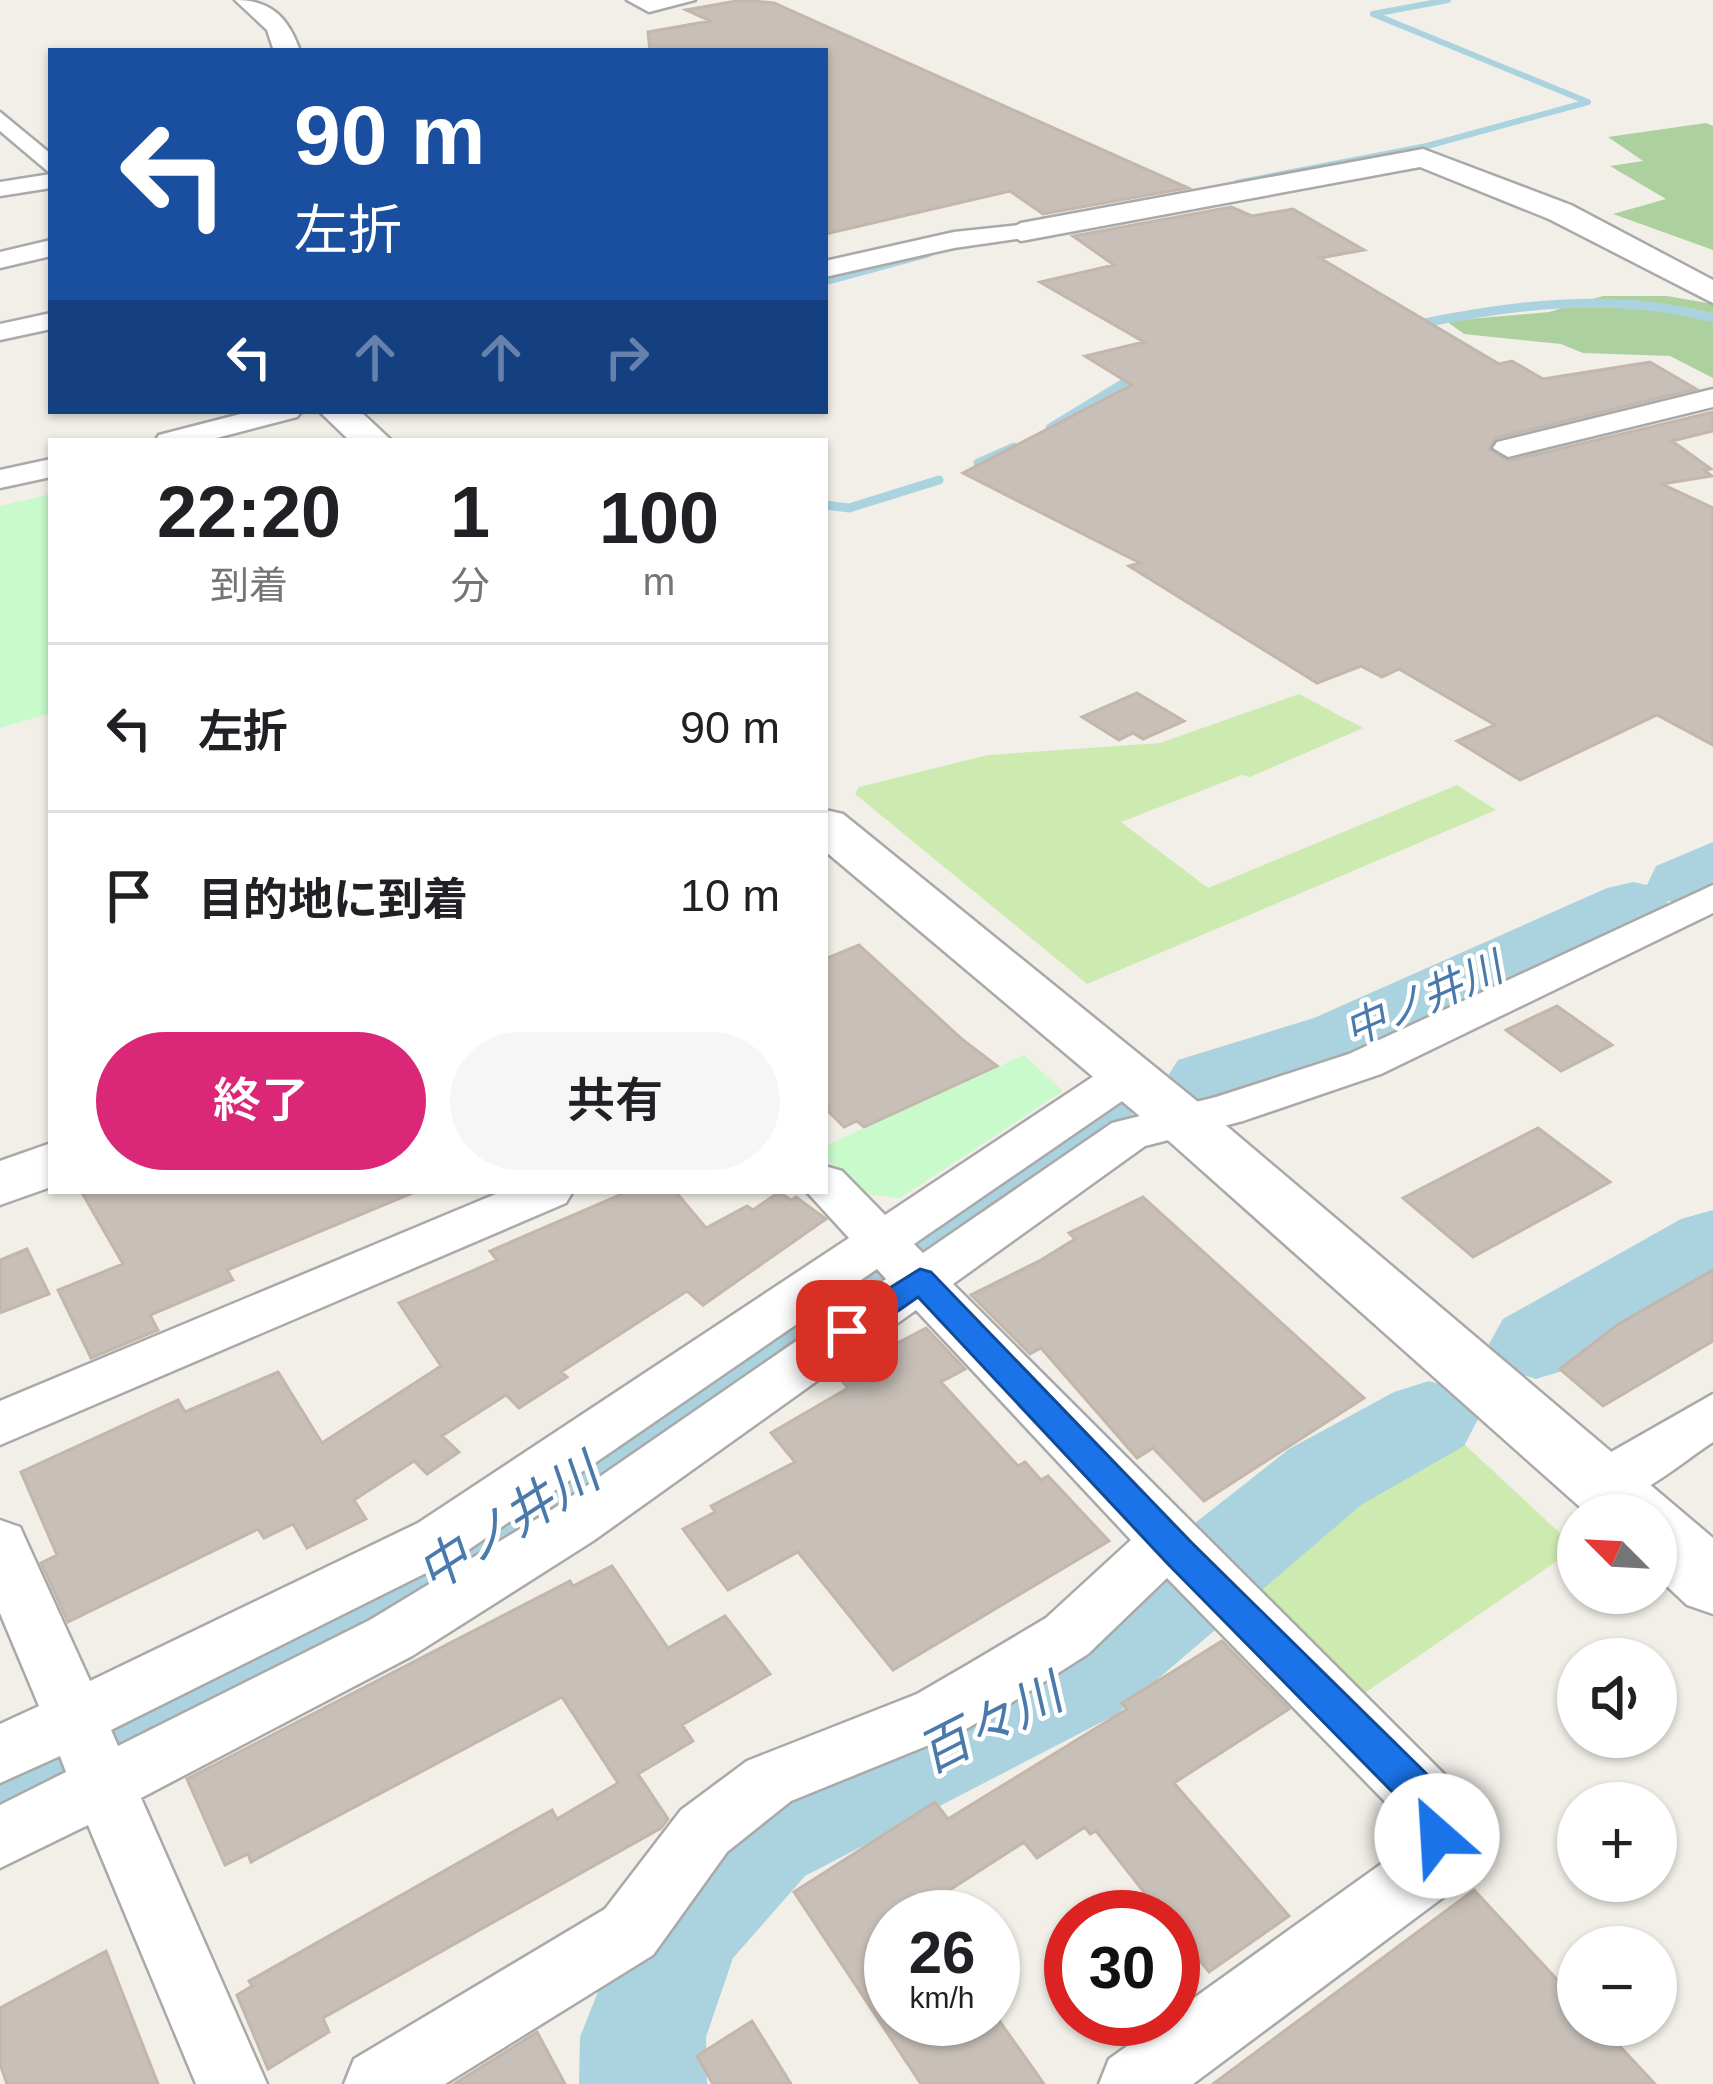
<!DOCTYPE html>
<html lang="ja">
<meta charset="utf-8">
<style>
body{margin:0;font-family:Helvetica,"Noto Sans JP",sans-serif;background:#f6f6f6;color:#202124;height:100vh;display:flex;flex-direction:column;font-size:45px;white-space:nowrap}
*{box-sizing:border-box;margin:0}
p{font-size:39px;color:#757577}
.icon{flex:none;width:66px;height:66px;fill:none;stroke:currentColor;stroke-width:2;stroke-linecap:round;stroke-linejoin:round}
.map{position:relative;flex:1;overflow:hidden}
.sheet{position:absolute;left:48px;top:438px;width:780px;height:756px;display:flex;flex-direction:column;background:#fff;border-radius:0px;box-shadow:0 3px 9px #0004}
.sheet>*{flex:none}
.banner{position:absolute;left:48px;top:48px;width:780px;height:366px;border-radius:0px;box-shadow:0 3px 9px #0004;background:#1a4fa0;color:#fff;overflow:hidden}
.needle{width:78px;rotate:294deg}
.fabs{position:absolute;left:1557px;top:1494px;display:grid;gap:24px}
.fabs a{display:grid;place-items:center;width:120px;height:120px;border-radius:50%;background:#fff;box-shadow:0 3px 9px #0004;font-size:60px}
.speed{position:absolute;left:864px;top:1890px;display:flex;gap:24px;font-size:60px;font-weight:700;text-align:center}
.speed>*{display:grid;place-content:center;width:156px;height:156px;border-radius:50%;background:#fff;box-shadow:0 3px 9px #0004;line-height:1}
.speed small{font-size:30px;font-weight:400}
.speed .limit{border:18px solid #d22;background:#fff;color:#111}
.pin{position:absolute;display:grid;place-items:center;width:102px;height:102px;color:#fff;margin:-51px;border-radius:24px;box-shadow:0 6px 18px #0006}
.me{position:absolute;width:132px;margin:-66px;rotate:334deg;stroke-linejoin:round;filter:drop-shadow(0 0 9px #0008)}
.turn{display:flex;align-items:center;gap:42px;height:252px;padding:0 48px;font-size:54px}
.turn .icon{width:156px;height:156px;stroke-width:2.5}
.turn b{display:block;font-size:84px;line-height:102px}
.lanes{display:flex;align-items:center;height:114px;padding:0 48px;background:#0003;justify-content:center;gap:60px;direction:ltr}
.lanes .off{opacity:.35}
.eta{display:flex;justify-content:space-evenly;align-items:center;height:204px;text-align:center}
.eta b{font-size:72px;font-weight:600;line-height:84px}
.button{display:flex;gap:24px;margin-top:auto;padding:24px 48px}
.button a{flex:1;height:138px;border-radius:72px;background:#db2777;color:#fff;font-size:48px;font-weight:600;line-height:138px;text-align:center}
.button a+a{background:#f6f6f6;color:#202124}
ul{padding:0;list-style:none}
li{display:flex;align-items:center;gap:36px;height:168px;padding:0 48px;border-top:3px solid #e0e0e0}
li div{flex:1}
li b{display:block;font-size:45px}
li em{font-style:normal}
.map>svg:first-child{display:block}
.grass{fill:#cdebb0}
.forest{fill:#add19e}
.park{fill:#c8facc}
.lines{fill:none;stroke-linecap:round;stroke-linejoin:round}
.stream-far1{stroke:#aad3df;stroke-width:6}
.stream{stroke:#aad3df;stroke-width:9}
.river{fill:#aad3df;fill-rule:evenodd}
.building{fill:#c7bfb8;stroke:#c4b6ab;stroke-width:3}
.minor-casing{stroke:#a9a9a9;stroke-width:5}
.tertiary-casing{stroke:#a9a9a9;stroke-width:5}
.minor{fill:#fff;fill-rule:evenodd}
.tertiary{fill:#fff;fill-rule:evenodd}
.route{fill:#1a73e8;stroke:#114b97;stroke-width:3}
.labels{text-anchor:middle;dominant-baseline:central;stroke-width:9;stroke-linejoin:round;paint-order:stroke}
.water-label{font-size:42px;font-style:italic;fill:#4a7aab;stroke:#fff}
.near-water-label{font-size:51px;font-style:italic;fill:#4a7aab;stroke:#fff}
</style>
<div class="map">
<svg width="1713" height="2084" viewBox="0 0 1713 2084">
<rect width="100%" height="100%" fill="#f2efe9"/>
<path class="grass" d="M1299,694L1363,728L1250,777L1242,775L1121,822L1208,888L1457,785L1496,810L1087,984L855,794L859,787L988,755L1160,743Z
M1463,1443L1576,1548L1356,1699L1251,1592L1356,1505Z"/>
<path class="forest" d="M1706,123L1713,126V250L1613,214L1666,199L1610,166L1643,161L1608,137Z
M1603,296H1667L1713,304V378L1670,356L1583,353L1561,344L1464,334L1446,321L1549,312Z"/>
<path class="park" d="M51,494V713L0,728V506Z
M1024,1055L1063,1091L900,1198L862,1194L825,1157V1146Z"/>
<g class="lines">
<path class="stream-far1" d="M1236,183L1427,146L1588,102L1373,14L1448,0"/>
<path class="stream" d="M825,281L928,253
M1415,325C1513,304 1615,292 1713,318
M1050,428L1137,375
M978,463L1014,447
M825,505L849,508L939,480"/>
<path class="river" d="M1713,842V895L1682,904L1668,901L1659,920L1372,1054L1207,1106L1178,1098L1166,1079L1178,1060L1314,1018L1607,888L1633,882L1647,885L1656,866Z
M1097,1097L1127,1105L1139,1125L1127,1145L971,1254L939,1264L907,1254L894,1232L907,1210L1067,1105Z
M1713,1210V1284L1569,1369L1536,1379L1503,1369L1489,1344L1503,1319L1681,1219Z
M855,1256L888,1266L901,1290L888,1314L488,1597L179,1758L140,1772L101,1758L84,1723L101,1688L414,1535L822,1266Z
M1429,1381L1464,1392L1478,1419L1464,1446L1361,1505L1117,1714L805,1876L733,1958L706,2037L707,2084H579L580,2037L641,1883L723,1800L1039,1646L1289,1449L1394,1392Z
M25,1729L65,1744L82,1781L65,1818L0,1845V1739Z"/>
</g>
<path class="building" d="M742,0L774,3L1188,188L1043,214L1010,191L825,234V51H650L648,32L710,21L686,10Z
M1231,207L1252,216L1293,209L1364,250L1320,258L1499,364L1512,361L1543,379L1650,362L1696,389L1496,438L1489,449L1509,461L1713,412V431L1672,441L1711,469L1704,470L1712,476L1662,484L1713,508V745L1657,715L1520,780L1457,741L1495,725L1399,669L1382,677L1361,666L1317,683L1129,566L1140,563L963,473L1132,385L1085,356L1144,342L1040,282L1114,265L1073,236Z
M1137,693L1184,721L1143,739L1133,733L1119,740L1082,717Z
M859,945L963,1040L997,1066L864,1127L857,1121L844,1127L825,1108V959Z
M1557,1006L1612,1045L1561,1071L1506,1030Z
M1538,1128L1610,1182L1473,1257L1403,1198Z
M81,1191H415V1192L227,1270L233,1280L150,1315L158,1330L91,1358L58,1290L123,1264Z
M629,1191H675L706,1228L747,1206L753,1210L779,1192L791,1200L796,1197L826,1219L703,1305L687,1291L561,1372L567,1377L519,1408L506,1395L442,1436L459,1452L427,1474L414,1461L354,1500L366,1519L307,1548L293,1524L264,1538L258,1529L68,1622L41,1563L57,1555L21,1472L178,1400L185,1412L278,1372L322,1443L441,1366L399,1303L497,1260L490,1251Z
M1143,1197L1364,1398L1204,1501L1153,1448L1137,1458L1041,1348L1030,1354L971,1295L1041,1260L1075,1239L1069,1233Z
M27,1249L49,1294L0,1313V1260Z
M1713,1270V1341L1603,1406L1560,1369L1617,1325Z
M926,1328L965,1369L941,1382L1018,1466L1025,1462L1041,1480L1048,1476L1109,1541L893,1670L798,1552L728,1590L683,1529L715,1512L711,1506L795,1462L771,1433L848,1388L837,1375Z
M612,1566L668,1648L725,1616L770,1674L682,1725L693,1741L638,1774L668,1819L661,1828L323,2018L329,2032L268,2069L237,1995L252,1986L249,1981L552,1810L557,1819L618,1783L562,1697L251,1862L248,1854L225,1865L187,1779L570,1581L573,1586Z
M1222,1641L1289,1709L1174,1783L1289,1916L1209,1972L1173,1927V1917H1113L1144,1892L1096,1831L1090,1834L1085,1827L1037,1858L1024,1842L934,1900L948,1917H891V2019H998L1044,2084H921L794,1892L935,1802L948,1819L1127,1709L1122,1703Z
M1474,1890L1578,2002V2025H1600L1655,2084H1213Z
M106,1951L158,2084H7L0,2064V2008Z
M752,2021L791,2084H713L697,2056Z
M537,2032L565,2084H454Z"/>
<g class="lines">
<defs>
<path id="minor" d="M0,112L51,154V188L0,196V182L51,174L0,131Z
M1021,225L1030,227V237L954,248L825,277V261L954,232Z
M51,240V256L0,268V252Z
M51,313V329L0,340V324Z
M1713,389V407L1508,457L1493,448L1497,442Z
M252,411H302L297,417L205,441H155L159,435Z
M51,459V477L0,488V470Z
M1713,885V913L1381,1074L1243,1121L1145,1146L953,1284L1459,1789C1472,1820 1475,1853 1461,1884L1193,2084H1099L1109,2059L1165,2019H1173V2013L1405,1847L1404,1821L1167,1578L1088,1654L1011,1703L961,1732L791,1801L727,1852L653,1955L445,2084H344L354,2059L605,1909L681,1810L747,1761L917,1694L967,1665L1046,1618L1131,1540L916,1310L593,1541L412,1656L141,1798L267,2084H196L88,1825L0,1868V1805L66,1772L60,1756L0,1783V1724L39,1706L0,1613V1520L20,1527L90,1681L418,1523L849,1238L806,1191H825V1166L842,1171L885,1215L1109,1066L1125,1062L1141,1066L1148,1077L1141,1088L914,1244L923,1253L1112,1123L1216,1097L1349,1054ZM877,1269L886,1279L553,1509L370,1620L118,1746L111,1730L458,1557Z
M503,1191H573L566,1203L0,1445V1401Z
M1713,1394V1442C1677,1465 1627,1514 1583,1500L1575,1484L1583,1468Z"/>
<path id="tertiary" d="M235,0C271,0 288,17 300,51H274L267,30Z
M627,0H695L649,12Z
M1423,149L1571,205L1713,280V303L1549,219L1420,167L1021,241L1005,232L1021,223Z
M319,411H360L392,441H350Z
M825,810L843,814L1203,1106L1713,1538V1614L1687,1605L1656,1576V1515H1589L1161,1134L825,851Z
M51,1143V1187L0,1205V1161Z"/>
</defs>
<use href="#minor" class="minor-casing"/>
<use href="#tertiary" class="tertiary-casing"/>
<use href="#minor" class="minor"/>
<use href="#tertiary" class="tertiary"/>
</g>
<path class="route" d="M920,1269L931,1272L1192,1543L1450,1797L1457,1836L1451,1849L1437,1854L1423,1849L1417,1817L1167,1563L918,1297L858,1339H835L831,1331L835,1322Z"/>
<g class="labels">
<g class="water-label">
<text transform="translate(1423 999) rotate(-24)">中ノ井川</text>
</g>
<g class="near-water-label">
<text transform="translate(508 1523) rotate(-33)">中ノ井川</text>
<text transform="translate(990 1724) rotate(-27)">百々川</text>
</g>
</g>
</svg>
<div class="fabs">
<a><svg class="needle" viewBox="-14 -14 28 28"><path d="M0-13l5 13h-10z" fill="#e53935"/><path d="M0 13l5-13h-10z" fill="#757577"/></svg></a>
<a><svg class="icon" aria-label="sound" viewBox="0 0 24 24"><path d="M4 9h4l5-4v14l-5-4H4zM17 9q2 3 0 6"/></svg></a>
<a>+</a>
<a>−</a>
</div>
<div class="speed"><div>26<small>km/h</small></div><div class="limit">30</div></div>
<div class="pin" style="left:847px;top:1331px;background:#d93025"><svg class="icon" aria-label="arrive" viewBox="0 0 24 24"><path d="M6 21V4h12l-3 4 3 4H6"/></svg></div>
<svg class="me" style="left:1437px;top:1836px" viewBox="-20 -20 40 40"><circle r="19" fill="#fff"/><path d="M0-13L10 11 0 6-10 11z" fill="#1a73e8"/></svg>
<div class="banner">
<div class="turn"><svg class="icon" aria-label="left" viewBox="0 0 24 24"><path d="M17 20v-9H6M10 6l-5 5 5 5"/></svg><div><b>90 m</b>左折</div></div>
<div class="lanes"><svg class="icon" aria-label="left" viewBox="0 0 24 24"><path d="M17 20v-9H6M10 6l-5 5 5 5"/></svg><svg class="icon off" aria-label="ahead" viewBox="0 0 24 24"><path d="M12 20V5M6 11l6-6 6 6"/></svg><svg class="icon off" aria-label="ahead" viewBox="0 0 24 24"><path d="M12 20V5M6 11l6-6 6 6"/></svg><svg class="icon off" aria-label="right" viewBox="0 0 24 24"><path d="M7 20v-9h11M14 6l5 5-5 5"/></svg></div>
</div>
<section class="sheet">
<div class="eta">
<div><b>22:20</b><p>到着</p></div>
<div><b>1</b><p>分</p></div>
<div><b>100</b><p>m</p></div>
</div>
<ul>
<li><svg class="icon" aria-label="left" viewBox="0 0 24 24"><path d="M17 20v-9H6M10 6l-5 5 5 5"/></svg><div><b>左折</b></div><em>90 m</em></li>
<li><svg class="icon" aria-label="arrive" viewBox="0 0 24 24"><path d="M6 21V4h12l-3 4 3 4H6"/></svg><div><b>目的地に到着</b></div><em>10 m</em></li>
</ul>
<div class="button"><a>終了</a><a>共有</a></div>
</section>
</div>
